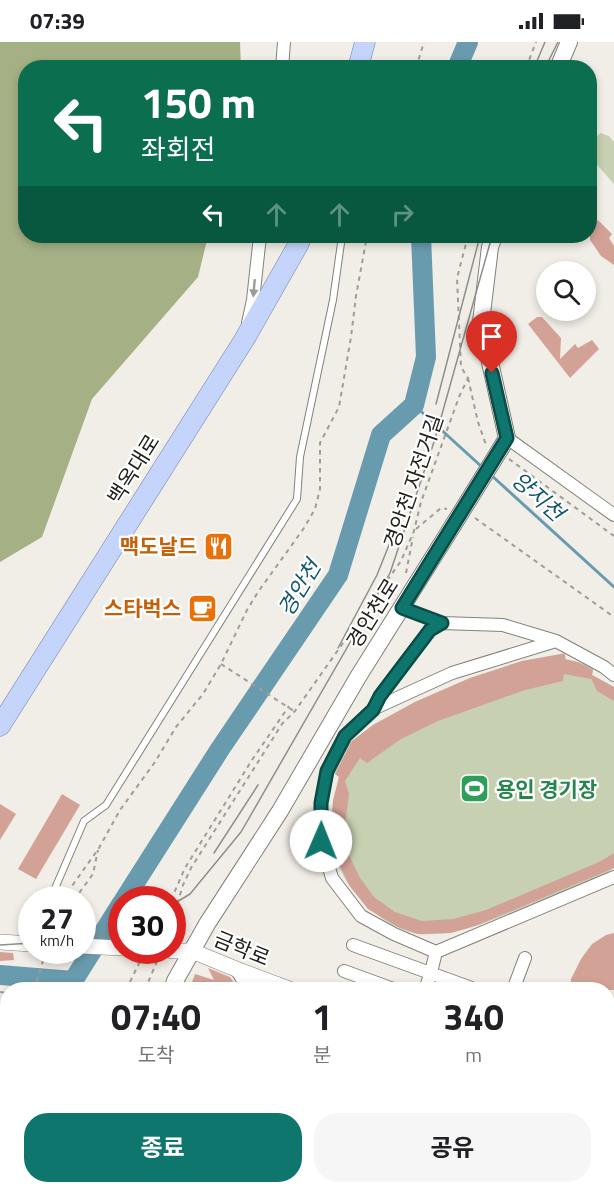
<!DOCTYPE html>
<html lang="ko">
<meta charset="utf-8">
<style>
body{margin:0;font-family:"Titillium Web","Noto Sans KR",sans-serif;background:#f6f6f6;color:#202124;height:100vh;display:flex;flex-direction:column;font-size:22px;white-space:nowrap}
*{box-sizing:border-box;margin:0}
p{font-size:20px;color:#757577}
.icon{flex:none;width:33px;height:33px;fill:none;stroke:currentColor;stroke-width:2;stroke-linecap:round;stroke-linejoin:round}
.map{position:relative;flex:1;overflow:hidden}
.details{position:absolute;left:0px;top:940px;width:615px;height:212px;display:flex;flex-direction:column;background:#fff;border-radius:24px 24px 0 0;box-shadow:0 3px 9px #0003}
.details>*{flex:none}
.banner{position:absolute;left:18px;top:18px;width:579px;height:183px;border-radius:24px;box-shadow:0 3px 9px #0003;background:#0b6e4f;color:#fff;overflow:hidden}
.fabs{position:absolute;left:536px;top:219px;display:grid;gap:12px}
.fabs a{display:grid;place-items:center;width:60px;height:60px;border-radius:50%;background:#fff;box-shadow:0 3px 9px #0003;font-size:30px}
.speed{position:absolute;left:18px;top:844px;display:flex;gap:12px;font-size:30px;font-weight:700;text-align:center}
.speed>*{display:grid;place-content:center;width:78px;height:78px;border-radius:50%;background:#fff;box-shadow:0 3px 9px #0003;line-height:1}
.speed small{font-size:15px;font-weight:400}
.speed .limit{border:9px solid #d22;background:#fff;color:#111}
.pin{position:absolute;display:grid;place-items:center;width:51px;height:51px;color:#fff;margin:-62px -26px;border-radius:50% 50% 50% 0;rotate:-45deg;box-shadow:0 0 6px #0007}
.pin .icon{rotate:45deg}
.me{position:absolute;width:66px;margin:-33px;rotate:1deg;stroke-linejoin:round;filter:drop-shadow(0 0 4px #0008)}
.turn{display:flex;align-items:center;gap:21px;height:126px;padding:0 24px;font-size:27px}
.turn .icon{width:78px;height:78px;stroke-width:2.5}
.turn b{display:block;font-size:42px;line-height:51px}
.lanes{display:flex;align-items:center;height:57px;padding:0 24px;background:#0003;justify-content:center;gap:30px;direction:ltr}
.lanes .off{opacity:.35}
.eta{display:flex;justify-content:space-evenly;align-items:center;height:102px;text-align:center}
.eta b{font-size:36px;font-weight:700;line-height:42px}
.button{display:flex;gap:12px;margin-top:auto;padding:12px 24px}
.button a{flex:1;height:69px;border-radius:24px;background:#0f766e;color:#fff;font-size:24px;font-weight:700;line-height:69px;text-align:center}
.button a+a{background:#f6f6f6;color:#202124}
.status{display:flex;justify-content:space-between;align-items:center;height:42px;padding:0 30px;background:#fff;direction:ltr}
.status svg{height:16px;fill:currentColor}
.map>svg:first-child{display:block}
.green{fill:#c7d0b1}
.forest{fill:#a5b085}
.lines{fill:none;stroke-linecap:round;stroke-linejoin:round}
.stream{stroke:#699bae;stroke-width:3}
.river{stroke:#699bae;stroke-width:20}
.building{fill:#d3a296}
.service-casing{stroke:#82807a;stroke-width:8}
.minor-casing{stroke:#82807a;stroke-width:14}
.tertiary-casing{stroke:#82807a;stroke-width:16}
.secondary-casing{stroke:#82807a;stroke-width:18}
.primary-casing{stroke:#7182aa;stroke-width:21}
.path{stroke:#9e9d97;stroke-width:2;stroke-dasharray:4.5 4.5;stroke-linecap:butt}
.service{stroke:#fff;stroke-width:6}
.minor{stroke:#fff;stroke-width:12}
.tertiary{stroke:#fff;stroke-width:15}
.secondary{stroke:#fff;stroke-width:16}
.primary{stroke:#c4d4fa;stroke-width:20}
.tram{stroke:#8f8e89;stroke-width:1.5}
.secondary-bridge-casing{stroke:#82807a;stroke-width:18;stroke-linecap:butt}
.secondary-bridge{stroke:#fff;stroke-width:16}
.oneway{fill:#9b9b9a}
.route-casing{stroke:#0a4d48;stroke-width:15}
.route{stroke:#0f766e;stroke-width:10}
.labels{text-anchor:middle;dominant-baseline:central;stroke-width:4.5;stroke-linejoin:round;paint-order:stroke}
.street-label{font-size:21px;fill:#21211e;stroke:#fff}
.food-label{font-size:21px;font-weight:bold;fill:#c56008;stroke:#fff;text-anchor:end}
.leisure-label{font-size:21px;font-weight:bold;fill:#27864d;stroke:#fff;text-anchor:start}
.water-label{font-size:22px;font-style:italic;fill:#13576c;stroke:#fff}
</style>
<div class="status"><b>07:39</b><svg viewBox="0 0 49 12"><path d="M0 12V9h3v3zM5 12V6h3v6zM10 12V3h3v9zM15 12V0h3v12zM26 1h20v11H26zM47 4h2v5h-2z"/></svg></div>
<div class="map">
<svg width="614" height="1151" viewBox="0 0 614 1151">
<rect width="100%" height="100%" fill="#f1eee7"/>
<path class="green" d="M601,91L609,94L614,100V142L592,117C588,106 592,97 601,91Z
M565,611L566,618L594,624L592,633L614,645V826L603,833C579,843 555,853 531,862C500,875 469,890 435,892C429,892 422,893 417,892C391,886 373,872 356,852C326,817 329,778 339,735L332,729L346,710L344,705L373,683L415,660L470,636L522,619Z"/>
<path class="forest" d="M0,0H240L241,25L26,26V194H208L198,235L92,357L42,495L0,520Z"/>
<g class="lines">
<path class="stream" d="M414,363L482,425
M491,433L614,545"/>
<path class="river" d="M457,26L468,0
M124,858L220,707L338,533L381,393L414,363L426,315L421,194
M0,933L73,939
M73,948V939L122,861
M83,1144L84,1151"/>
</g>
<path class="building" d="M598,178L612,192L609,196L614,204V223L601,214L590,198V183Z
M537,275H542L561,296L560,317L575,302L578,306L592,298L599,307L570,336L528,282Z
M562,612L565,613V617L578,620L593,628L592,633L614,645V659L597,649L591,636V637L564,632L563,639L525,648L438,679L401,697L367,721L360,716L345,739L349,752L345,783L349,813L360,836L374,855L395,870L422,879L453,877L486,868L599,820L614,811V826L478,883L451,891L418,892L398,885L368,867L349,843L336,815L331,785L333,758L339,735L335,732L352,699L373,683L415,660L470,636L522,619Z
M62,752L80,763L36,837L18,827Z
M0,762L16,772L0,798Z
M614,891V948H570L571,937L581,917L592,902L606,893Z
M0,910L13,911L14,918L0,919Z
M208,926L230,935L239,948H189L195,932L214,938Z"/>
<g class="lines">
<defs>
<path id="service" d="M50,858L84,779L106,763L297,457L300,415L333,258L342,194"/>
<path id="minor" d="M282,26L284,0
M248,281L253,258L260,194
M507,396L614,473
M402,566L442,581L430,588L380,654L373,667L345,694L327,729L321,761V799L332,836L361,874L394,892L436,910L614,835
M442,581L503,583L556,599L604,625L614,633
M373,667L452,631L556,599
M353,903L477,948
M236,927L249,948
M344,929L396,948
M425,948L431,930L436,910
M513,948L525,916
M0,1000L7,1018L8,1023
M0,1107L8,1099
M17,1144L18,1151
M508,1144L512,1151
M583,1144L586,1151
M217,1151L227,1144
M313,1151L314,1144
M399,1151L400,1144"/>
<path id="tertiary" d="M0,900L32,902
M82,904L122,906
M172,909H192L236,927L292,948
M608,1067L614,1069"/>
<path id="secondary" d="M558,26L569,0
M494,194L490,205L481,280L507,396L501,406
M172,948L175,939L207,882L280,769L358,635L452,485
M154,1144V1151"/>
<path id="primary" d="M358,26L365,0
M0,684L244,298L298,203L302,194"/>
</defs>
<use href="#service" class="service-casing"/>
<use href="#minor" class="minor-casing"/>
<use href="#tertiary" class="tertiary-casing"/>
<use href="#secondary" class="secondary-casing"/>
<use href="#primary" class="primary-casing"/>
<path class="path" d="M416,26L424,0
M526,26L536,0
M468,336L478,380L486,403
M509,417L614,494
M475,476L614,575
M416,487L441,466L447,467
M406,531L413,495
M221,622L294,669
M62,858L99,806L120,768L155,720L176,685L203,652L221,622L247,568L258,550L304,486L315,467L320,447V401L339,365L351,295L356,254L367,194
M74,858L93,832L98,808
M171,858L185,826L252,718L289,664
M172,879L183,843L191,826L282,682L295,669L401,519L414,489L421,460L459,355L468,336L461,325L457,236L468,194
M34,948L46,909
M126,948L145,909
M145,948L160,912
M0,950L8,951
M49,1144L50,1151
M108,1144L109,1151
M123,1144L124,1151"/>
<use href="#service" class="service"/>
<use href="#minor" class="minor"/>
<use href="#tertiary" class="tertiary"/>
<use href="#secondary" class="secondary"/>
<use href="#primary" class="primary"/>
<path class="tram" d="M534,26L545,0
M545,26L558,0
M436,362L480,194
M338,606L377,533L401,473
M214,811L258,743
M172,863L190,852L241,790L390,531L435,397L492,194
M82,896L122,888
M0,903L32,901"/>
<defs>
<path id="secondary-bridge" d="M452,485L501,406"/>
</defs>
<use href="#secondary-bridge" class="secondary-bridge-casing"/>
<use href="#secondary-bridge" class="secondary-bridge"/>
</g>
<defs><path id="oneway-solid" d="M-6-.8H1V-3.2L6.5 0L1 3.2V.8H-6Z" transform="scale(1.5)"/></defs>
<use class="oneway" href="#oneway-solid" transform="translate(254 246) rotate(95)"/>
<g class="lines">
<defs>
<path id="route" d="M321,799V761L327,729L345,694L373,668L380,654L430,588L442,581L402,566L507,396L492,331"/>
</defs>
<use href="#route" class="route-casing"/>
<use href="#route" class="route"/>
</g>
<defs>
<symbol id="restaurant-square" viewBox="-11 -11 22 22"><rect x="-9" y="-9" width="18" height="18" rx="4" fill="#e8710a" stroke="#fff"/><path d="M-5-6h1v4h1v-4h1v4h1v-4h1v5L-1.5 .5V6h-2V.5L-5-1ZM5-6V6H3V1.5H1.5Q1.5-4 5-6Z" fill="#fff"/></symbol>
<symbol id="cafe-square" viewBox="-11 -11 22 22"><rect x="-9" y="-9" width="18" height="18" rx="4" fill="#e8710a" stroke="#fff"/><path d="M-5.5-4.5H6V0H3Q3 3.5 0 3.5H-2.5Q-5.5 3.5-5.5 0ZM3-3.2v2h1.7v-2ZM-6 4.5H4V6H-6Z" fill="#fff"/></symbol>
<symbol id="stadium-square" viewBox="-11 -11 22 22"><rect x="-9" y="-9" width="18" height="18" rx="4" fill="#2e9e5b" stroke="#fff"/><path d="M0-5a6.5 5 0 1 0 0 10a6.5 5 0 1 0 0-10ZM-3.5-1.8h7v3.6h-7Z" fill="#fff"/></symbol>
</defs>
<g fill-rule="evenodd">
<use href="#restaurant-square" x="202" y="488" width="33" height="33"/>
<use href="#cafe-square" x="186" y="550" width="33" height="33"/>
<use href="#stadium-square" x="458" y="730" width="33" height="33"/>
</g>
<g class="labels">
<g class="street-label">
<text transform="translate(133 427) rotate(-58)">백옥대로</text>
<text transform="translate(413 439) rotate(-71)">경안천 자전거길</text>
<text transform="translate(372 571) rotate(-58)">경안천로</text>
<text transform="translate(242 906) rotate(22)">금학로</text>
</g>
<g class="food-label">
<text x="197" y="504">맥도날드</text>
<text x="181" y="566">스타벅스</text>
</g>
<g class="leisure-label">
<text x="496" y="747">용인 경기장</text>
</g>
<g class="water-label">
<text transform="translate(538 454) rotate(42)">양지천</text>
<text transform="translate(299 546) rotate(-59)">경안천</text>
</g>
</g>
</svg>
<div class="fabs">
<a><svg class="icon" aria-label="search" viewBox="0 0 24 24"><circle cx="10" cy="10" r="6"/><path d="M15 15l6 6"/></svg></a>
</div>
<div class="speed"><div>27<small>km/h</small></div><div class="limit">30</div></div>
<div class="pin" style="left:492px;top:331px;background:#d93025"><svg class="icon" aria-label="arrive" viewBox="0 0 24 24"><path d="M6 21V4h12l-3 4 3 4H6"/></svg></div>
<svg class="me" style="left:321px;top:799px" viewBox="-20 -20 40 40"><circle r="19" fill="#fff"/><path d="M0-13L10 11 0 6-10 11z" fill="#0f766e"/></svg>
<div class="banner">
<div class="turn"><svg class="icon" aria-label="left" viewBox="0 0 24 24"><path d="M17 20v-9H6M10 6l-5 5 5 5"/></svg><div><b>150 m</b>좌회전</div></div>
<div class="lanes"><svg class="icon" aria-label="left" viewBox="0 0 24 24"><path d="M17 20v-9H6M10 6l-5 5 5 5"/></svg><svg class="icon off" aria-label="ahead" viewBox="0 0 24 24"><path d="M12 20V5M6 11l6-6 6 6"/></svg><svg class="icon off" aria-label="ahead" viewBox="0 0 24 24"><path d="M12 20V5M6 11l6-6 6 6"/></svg><svg class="icon off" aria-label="right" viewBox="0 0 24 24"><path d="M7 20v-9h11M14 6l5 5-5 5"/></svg></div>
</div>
<section class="details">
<div class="eta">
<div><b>07:40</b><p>도착</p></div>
<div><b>1</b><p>분</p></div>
<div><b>340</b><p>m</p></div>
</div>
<div class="button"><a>종료</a><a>공유</a></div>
</section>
</div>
